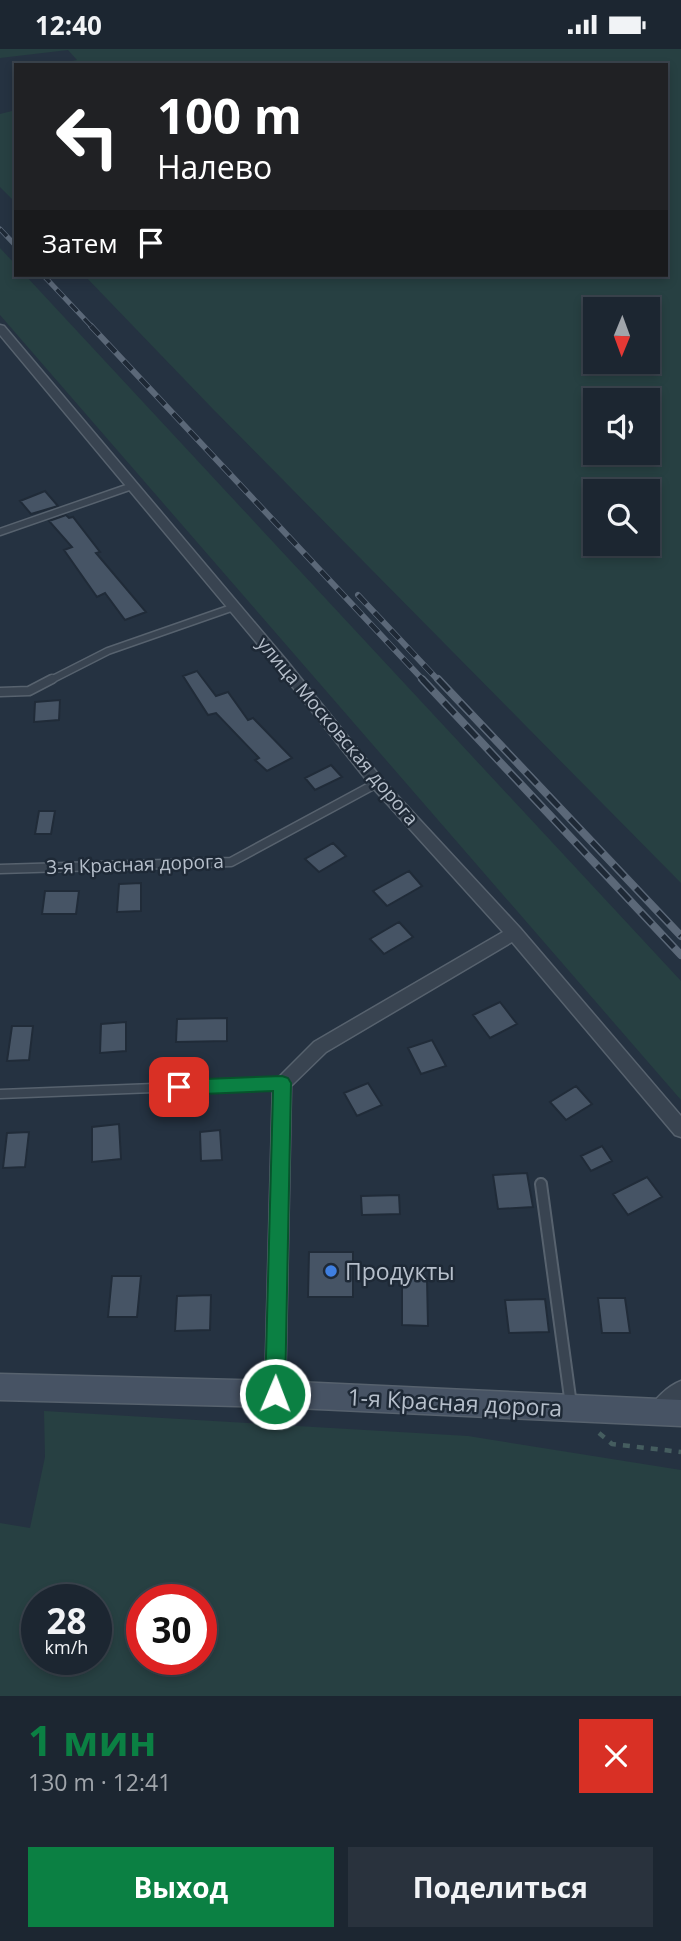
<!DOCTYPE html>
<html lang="ru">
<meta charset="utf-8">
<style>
body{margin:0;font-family:"Open Sans",sans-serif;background:#29323d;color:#f1f3f6;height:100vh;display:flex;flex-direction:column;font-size:26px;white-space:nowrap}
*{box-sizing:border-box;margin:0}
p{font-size:23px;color:#a0a5ab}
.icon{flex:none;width:38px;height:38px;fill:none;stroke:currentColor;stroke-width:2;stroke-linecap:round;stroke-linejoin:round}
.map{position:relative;height:1647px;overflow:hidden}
.drawer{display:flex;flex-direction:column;background:#1c2631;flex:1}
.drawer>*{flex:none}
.guide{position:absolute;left:14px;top:14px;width:654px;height:214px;border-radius:0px;box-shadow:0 4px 10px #0003,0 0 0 2px #3a434d;background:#202124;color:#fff;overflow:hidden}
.needle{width:46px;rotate:181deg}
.controls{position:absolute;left:583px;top:248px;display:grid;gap:14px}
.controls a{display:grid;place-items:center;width:77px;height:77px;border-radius:0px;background:#1c2631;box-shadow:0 4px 10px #0003,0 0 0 2px #3a434d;font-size:35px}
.speed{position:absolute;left:21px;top:1535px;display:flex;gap:14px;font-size:35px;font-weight:700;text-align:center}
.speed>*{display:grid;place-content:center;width:91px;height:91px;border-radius:50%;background:#1c2631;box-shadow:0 4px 10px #0003,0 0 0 2px #3a434d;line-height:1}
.speed small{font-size:18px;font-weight:400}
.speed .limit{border:10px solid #d22;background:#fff;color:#111}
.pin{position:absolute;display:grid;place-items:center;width:60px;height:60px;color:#fff;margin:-30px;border-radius:14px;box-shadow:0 4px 10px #0006}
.me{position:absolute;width:77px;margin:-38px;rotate:1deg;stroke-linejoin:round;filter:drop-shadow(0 0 5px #0008)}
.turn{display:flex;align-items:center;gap:24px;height:147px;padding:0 28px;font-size:32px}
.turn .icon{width:91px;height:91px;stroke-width:2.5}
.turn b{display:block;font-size:49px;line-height:60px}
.then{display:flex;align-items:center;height:66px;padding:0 28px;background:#0003;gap:14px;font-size:26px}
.round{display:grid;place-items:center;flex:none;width:74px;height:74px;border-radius:0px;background:#29323d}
.summary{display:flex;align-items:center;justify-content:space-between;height:119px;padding:0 28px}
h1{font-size:42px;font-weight:700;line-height:52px;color:#0b8043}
.primary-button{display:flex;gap:14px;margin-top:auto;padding:14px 28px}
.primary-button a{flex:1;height:80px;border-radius:0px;background:#0b8043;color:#fff;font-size:28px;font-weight:700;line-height:80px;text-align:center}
.primary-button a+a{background:#29323d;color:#f1f3f6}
.status{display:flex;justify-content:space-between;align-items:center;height:49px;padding:0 35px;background:#1c2631;direction:ltr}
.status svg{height:19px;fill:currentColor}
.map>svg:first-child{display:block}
.green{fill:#274042;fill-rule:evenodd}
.building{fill:#465465;stroke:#202b38;stroke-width:2}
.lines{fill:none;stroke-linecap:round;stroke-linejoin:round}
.service-far2-casing{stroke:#57626e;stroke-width:9}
.service-far1-casing{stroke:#57626e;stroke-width:11}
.service-casing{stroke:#57626e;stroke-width:14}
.minor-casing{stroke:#57626e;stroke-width:3}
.secondary-casing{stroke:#57626e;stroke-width:3}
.path{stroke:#455d5f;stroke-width:4.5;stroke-dasharray:7 7;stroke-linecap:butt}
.service-far2{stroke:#394451;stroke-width:6}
.service-far1{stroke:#394451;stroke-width:8}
.service{stroke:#394451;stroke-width:10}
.minor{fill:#394451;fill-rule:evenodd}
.secondary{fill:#475364;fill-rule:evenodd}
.rail-far2-casing{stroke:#5b6878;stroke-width:5}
.rail-far1-casing{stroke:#5b6878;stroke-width:6}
.rail-casing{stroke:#5b6878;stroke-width:8}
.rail-far2{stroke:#1e2936;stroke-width:3.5;stroke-dasharray:10;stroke-linecap:butt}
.rail-far1{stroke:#1e2936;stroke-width:4.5;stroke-dasharray:12;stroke-linecap:butt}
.rail{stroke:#1e2936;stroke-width:5;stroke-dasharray:16;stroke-linecap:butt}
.route{fill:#0b8043;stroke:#07532c;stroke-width:2}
.shop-dot{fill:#3f7fe0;stroke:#1e2936;stroke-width:2.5}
.labels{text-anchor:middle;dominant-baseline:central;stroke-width:5;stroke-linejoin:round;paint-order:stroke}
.street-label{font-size:19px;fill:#b6bfcb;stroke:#1e2936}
.near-poi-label{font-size:23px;fill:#b6bfcb;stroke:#1e2936;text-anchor:start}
.near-street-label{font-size:23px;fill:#b6bfcb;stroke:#1e2936}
</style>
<div class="status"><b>12:40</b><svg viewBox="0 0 49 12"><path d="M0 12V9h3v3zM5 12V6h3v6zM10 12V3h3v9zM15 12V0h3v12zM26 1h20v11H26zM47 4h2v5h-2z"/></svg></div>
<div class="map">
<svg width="681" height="1647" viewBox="0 0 681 1647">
<rect width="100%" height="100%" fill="#253241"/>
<path class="green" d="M0,0H681V834L211,358L84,226H667V16H51L77,11L68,1L0,9ZM595,261H648V313H595ZM595,352H648V404H595ZM595,443H648V495H595Z
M16,61V154L0,138V65Z
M0,199L16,216V226H25L681,932V1051L0,266Z
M44,1362L468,1387L681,1421V1647H0V1474L30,1479L45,1408ZM37,1550H96V1610H37ZM142,1550H201V1610H142Z"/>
<path class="building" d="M45,442L58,457L31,465L20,452Z
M66,466L69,469L73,468L100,503L96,504L146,563L125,571L105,544L97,548L64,501L72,498L49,472Z
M197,622L216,647L228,643L248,671L253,669L292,709L267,722L255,711L259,709L216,664L208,666L183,627Z
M60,651L59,671L34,673L35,653Z
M331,716L342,728L315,741L305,729Z
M39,762H55L51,785H35Z
M333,794L346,807L319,823L305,810Z
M409,822L422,837L387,857L373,842Z
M141,834V862L117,863L119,835Z
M45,842H79L76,865H42Z
M399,873L413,888L384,905L370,890Z
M500,953L517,975L490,989L473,966Z
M227,969V992L176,993L177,970Z
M126,973V1002L100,1004L101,975Z
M12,977H33L29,1011L7,1012Z
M432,991L446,1017L421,1025L408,999Z
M368,1034L382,1056L357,1067L344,1044Z
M576,1037L592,1055L566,1071L550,1053Z
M119,1075L121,1110L92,1113V1078Z
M220,1081L222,1111L201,1112L200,1083Z
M29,1083L25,1118L3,1119L7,1084Z
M602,1097L612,1112L591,1122L581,1107Z
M527,1124L533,1158L498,1160L493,1126Z
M647,1128L662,1148L628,1166L613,1145Z
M399,1146L400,1165L362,1166L361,1147Z
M309,1203H353V1248H308Z
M112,1227H141L137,1268H108Z
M402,1228L427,1229L428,1277L402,1276Z
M211,1246L210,1281L175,1282L177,1247Z
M598,1249H625L630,1284H602Z
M545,1250L549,1283L509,1284L505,1251Z"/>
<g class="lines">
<defs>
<path id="service-far2" d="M0,483L132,437
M49,632L108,602L234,558"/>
<path id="service-far1" d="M0,643L29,642L52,630
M0,820L231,813L377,734
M0,1045L282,1034"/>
<path id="service" d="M541,1135L571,1356"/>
<path id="minor" d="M0,276L4,277L286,611L382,730L520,879L681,1067V1088L675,1086L512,893L326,1003L291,1037L285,1345L282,1352L275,1355L268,1352L265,1345L273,1034L314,993L503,883L372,738L276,617L0,286Z
M681,1332V1356L665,1370L658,1373L651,1370L648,1363C653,1351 668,1337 681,1332Z"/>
<path id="secondary" d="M0,1325L275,1332L681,1351V1377L275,1358L0,1351Z"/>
</defs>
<use href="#service-far2" class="service-far2-casing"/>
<use href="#service-far1" class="service-far1-casing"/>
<use href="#service" class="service-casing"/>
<use href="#minor" class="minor-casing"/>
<use href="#secondary" class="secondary-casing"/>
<path class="path" d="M599,1384L612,1395L681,1403"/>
<use href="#service-far2" class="service-far2"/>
<use href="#service-far1" class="service-far1"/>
<use href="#service" class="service"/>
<use href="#minor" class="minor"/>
<use href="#secondary" class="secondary"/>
<defs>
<path id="rail-far2" d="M0,180L16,197
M43,226L93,279"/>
<path id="rail-far1" d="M91,277L424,632
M358,546L439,632"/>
<path id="rail" d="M422,630L681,906
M438,630L681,887"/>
</defs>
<use href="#rail-far2" class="rail-far2-casing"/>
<use href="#rail-far1" class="rail-far1-casing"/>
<use href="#rail" class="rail-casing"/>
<use href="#rail-far2" class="rail-far2"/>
<use href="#rail-far1" class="rail-far1"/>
<use href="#rail" class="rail"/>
</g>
<path class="route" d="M282,1027L288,1029L291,1034L285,1345L282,1352L275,1355L268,1352L265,1345L273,1042L179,1046L173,1043L170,1038L173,1033L179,1031Z"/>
<circle class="shop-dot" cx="331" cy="1222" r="7"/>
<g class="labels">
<g class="street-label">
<text transform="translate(338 682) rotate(50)">улица Московская дорога</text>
<text transform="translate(135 815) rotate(-2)">3-я Красная дорога</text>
</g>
<g class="near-poi-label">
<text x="345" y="1222">Продукты</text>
</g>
<g class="near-street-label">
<text transform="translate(455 1353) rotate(3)">1-я Красная дорога</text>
</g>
</g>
</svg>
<div class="controls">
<a><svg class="needle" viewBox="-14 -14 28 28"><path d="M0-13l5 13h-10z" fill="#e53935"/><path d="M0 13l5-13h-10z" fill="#a0a5ab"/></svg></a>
<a><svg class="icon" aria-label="sound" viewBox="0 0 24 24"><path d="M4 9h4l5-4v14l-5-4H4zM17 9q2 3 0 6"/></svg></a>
<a><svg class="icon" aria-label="search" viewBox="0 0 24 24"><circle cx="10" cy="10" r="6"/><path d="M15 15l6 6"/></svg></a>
</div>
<div class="speed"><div>28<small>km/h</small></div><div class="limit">30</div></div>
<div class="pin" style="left:179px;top:1038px;background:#d93025"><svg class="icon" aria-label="arrive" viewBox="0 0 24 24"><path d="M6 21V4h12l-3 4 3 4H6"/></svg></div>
<svg class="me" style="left:275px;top:1345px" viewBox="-20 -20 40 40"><circle r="17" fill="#0b8043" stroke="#fff" stroke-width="3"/><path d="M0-11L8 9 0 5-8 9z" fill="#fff"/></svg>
<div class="guide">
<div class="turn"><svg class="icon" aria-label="left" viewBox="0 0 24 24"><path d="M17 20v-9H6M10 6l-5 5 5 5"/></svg><div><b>100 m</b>Налево</div></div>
<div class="then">Затем<svg class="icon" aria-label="arrive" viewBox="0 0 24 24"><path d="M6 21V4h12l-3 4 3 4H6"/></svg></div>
</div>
</div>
<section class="drawer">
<div class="summary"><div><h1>1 мин</h1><p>130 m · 12:41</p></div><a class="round" style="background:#d93025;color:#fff"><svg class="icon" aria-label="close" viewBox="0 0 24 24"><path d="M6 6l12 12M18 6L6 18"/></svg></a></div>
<div class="primary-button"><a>Выход</a><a>Поделиться</a></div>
</section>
